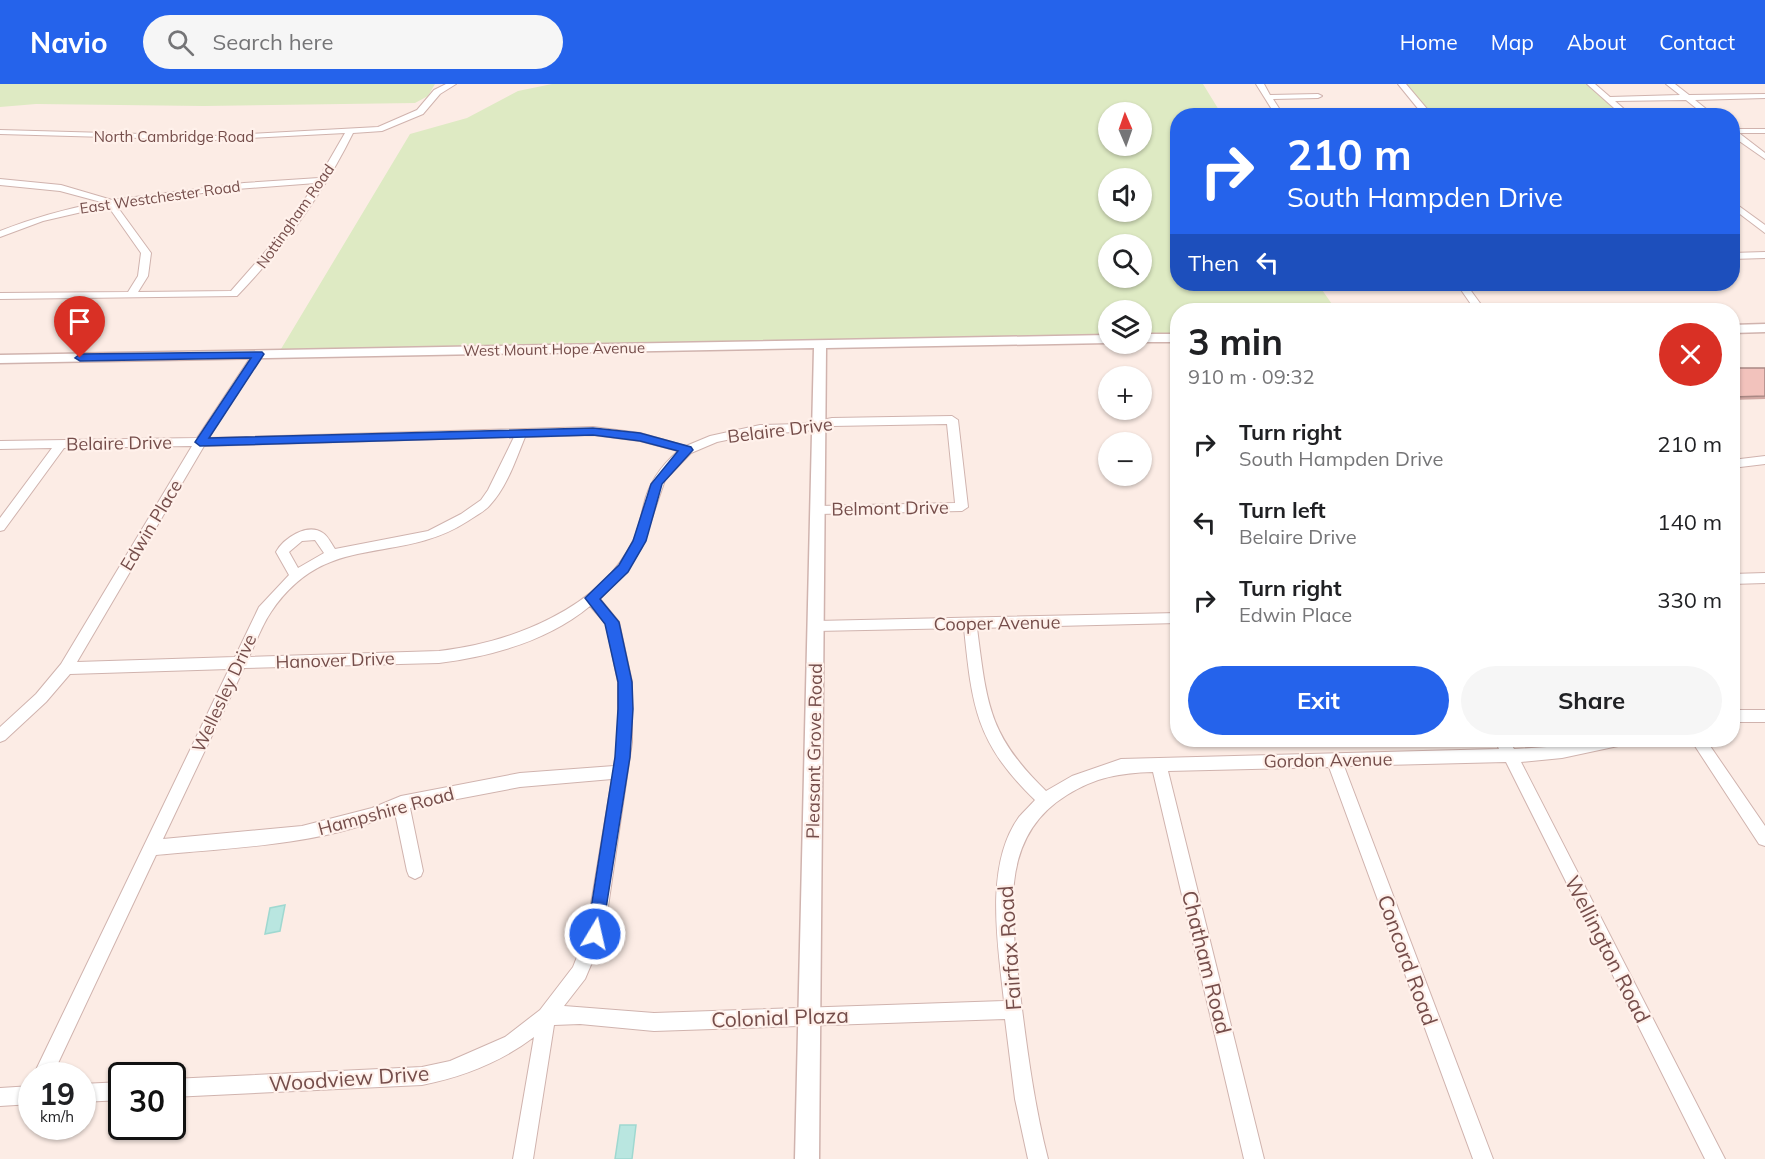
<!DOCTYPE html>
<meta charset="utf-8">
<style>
body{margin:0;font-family:Mulish,sans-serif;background:#f6f6f6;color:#202124;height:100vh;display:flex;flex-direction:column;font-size:22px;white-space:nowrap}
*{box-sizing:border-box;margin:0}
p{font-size:20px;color:#757577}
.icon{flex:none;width:33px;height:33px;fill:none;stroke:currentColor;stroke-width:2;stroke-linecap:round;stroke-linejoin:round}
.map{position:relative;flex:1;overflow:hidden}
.details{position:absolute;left:1170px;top:219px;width:570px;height:444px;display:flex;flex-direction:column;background:#fff;border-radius:24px;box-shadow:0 2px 4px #0004}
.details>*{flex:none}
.top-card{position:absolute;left:1170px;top:24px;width:570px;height:183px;border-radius:24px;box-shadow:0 2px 4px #0004;background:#2563eb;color:#fff;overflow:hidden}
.needle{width:39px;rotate:358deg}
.fabs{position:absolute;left:1098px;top:18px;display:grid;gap:12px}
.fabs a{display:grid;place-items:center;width:54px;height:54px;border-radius:50%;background:#fff;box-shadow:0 2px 4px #0004;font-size:30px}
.speed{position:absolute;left:18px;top:978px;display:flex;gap:12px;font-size:30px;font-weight:700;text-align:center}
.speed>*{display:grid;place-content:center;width:78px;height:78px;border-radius:50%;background:#fff;box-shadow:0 2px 4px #0004;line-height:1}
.speed small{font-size:15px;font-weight:400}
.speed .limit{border:3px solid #111;border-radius:9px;background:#fff;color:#111}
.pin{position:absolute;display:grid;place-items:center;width:51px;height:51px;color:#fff;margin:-62px -26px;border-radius:50% 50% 50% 0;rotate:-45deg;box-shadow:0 0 6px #0007}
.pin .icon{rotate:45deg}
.me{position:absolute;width:66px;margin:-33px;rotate:9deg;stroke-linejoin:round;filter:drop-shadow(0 0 4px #0008)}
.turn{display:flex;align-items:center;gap:21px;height:126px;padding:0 18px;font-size:27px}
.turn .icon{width:78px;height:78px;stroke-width:2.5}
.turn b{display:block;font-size:42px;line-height:51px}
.then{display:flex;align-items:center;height:57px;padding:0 18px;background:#0003;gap:12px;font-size:22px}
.round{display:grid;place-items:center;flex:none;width:63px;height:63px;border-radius:32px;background:#f6f6f6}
.summary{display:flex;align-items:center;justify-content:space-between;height:102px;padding:0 18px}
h1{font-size:36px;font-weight:700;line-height:45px}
.button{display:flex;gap:12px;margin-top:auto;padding:12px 18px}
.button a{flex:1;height:69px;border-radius:36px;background:#2563eb;color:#fff;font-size:24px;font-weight:700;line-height:69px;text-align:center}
.button a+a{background:#f6f6f6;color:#202124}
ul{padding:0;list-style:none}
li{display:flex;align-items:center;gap:18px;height:78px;padding:0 18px}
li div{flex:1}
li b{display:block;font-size:22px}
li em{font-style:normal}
header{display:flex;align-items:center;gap:36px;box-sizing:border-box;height:84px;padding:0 30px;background:#2563eb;color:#fff}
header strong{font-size:28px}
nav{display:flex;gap:33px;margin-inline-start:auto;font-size:21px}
.search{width:420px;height:54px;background:#f6f6f6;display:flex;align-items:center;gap:15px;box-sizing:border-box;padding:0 21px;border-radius:33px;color:#757577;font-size:22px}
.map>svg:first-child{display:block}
.green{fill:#deeac3;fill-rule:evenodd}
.water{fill:#b9e6e0;stroke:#9fd8d0;stroke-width:1.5}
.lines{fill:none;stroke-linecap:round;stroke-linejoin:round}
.minor-casing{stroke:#d0b3ae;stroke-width:2}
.tertiary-casing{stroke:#d0b3ae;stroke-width:3}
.minor{fill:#fff;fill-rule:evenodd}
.tertiary{fill:#fff;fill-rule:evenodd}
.wall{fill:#d0a7a2}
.building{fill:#f2c2bc;stroke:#a98884;stroke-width:1.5}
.route{fill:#2563eb;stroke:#184099;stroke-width:1.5}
.labels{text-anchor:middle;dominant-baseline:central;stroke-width:4.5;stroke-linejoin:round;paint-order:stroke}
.far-street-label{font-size:15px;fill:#754d4a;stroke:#fff1eb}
.street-label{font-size:18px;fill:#754d4a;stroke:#fff1eb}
.near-street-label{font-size:21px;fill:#754d4a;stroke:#fff1eb}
</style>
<header>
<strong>Navio</strong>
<div class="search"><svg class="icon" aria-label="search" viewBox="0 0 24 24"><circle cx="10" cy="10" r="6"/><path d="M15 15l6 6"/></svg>Search here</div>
<nav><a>Home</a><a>Map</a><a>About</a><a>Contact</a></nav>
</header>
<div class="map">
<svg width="1765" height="1075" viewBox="0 0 1765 1075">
<rect width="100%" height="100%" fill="#fcece5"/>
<path class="green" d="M0,0H435L428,12L415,19L204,22L36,20L0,23Z
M552,0H1203L1222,31L1178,32V200H1318L1336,226H1178L1177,252L1142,254V226H1108V255L278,270L410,50L467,34L518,7ZM1108,28H1142V62H1108ZM1108,94H1142V128H1108ZM1108,160H1142V194H1108Z
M1406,0H1587L1624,31H1432Z"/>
<path class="water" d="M285,821L280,847L265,850L270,824Z
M620,1041H636L632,1075H615Z"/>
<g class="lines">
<defs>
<path id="minor" d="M446,0H456L440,10L423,30L382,47L353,49C324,108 284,163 237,212L0,215V209L128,208L138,192L141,169L108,122L43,137L0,153V147C33,134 66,125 101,118L60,107L0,101V95L61,101L112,116L244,99L319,94L345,49L213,56L0,50V46L213,52L378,43L417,26L434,6ZM316,99L280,151L231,207L138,208L148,192L151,169L116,121L224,106Z
M1256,0H1264L1270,11L1318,10L1322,12L1318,14L1273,15L1284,32H1276Z
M1398,0H1406L1433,32H1424Z
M1587,0H1595L1610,13L1680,11L1666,0H1675L1689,11L1765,10V14L1695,16L1715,32H1706L1686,16L1615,17L1632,32H1623Z
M1732,45H1765V49H1739L1765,69V75L1732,52Z
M1732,117L1765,141V149L1732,124Z
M1765,168V174L1732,175V169Z
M1457,200H1466L1485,226H1475Z
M258,267L263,270L208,354L593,343L640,349L686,362L710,352L760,341L801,340L832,334L952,332L958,336L968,423L962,427L818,430L812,426L818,422L955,419L947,340L832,342L801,348L760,349L717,358L691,369L665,396L642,463L627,487L600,515L619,538L632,598V658L604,850L585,895L564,922L654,929L1004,917C998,862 984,781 1019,733C1024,727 1030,722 1035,716C976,659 972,623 964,544L816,547L811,546L809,542L811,538L816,537L1178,529V539L977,544C987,620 988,651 1046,707L1072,692L1121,675L1499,665L1495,656H1509L1514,665L1562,662L1590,656H1625L1623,660L1618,662L1562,674L1521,678L1725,1075H1705L1506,678L1344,682L1493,1075H1473L1329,683L1168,687L1264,1075H1244L1153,688C1120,689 1096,693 1067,711C995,755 1013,838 1020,909C1027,965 1034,1020 1048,1075H1028L1015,1015L1005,935L654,947L580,940L554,941L533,1075H513L534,953C501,978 462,993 422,1001L172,1013V995L422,983L450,977L505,953L540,926L573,883L586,850L612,695L520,703L410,724L423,787L421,792L415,795L409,792L407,787L395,729C321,762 235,763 156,771L52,992H33L229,585L70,590L46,618L5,656L0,658V643L36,610L61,580L192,362L64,364L4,446L0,447V434L52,364L0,365V357L197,354L254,268ZM593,351L640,357L678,367C661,382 649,398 644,420C641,432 639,444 634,455C601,525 510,559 439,567L249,573C256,558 262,541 271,528C327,445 397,483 468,437C475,432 484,428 490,421C507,403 516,375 525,353ZM514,353L488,406L481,416L461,430L428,447L335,465C332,461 328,452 323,449C307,438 283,455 276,468L289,491L259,523L235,573L77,578L204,362ZM315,456L324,469L298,484L289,468L302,457ZM590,522L606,540L618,598V658L614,682L520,689L401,712L372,724L302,742L163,755L244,584L439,579C493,572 548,557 590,522Z
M1765,372V380L1732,384V376Z
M1765,489V499L1732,500V490Z
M1732,626H1765V638H1732Z
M1691,656H1706L1765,742V762L1759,760Z
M122,998V1016L82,1018V1000Z
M32,1002V1020L0,1022V1004Z"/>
<path id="tertiary" d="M1765,240V248L1732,249V241Z
M1142,250H1178V258H1142Z
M1108,251V259L826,264L819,1075H795L814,264L0,279V271Z"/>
</defs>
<use href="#minor" class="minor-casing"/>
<use href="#tertiary" class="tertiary-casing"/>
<use href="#minor" class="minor"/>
<use href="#tertiary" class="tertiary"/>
</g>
<path class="wall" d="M1732,284H1765V315L1732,316Z"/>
<path class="building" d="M1732,284H1765V312L1732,313Z"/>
<path class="route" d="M262,268L264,270L209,354L593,344L640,349L691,363L693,366L662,400L646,457L628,488L600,515L619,538L632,598L633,625L630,673L601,856L595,859L589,856L587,850L615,673L618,625V598L605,540L585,514L619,481L633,457L651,400L678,367L640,357L593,351L200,362L195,358L251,274L80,277L75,274L80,270Z"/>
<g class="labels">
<g class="far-street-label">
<text x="174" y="52">North Cambridge Road</text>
<text transform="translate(160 113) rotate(-8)">East Westchester Road</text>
<text transform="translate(295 132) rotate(-55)">Nottingham Road</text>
<text transform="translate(554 265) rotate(-1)">West Mount Hope Avenue</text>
</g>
<g class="street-label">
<text transform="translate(780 346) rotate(-7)">Belaire Drive</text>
<text transform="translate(119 359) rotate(-1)">Belaire Drive</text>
<text transform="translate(890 424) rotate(-1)">Belmont Drive</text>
<text transform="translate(151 441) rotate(-59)">Edwin Place</text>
<text transform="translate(997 539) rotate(-1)">Cooper Avenue</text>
<text transform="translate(335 576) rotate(-2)">Hanover Drive</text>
<text transform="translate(224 609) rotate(-65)">Wellesley Drive</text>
<text transform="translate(814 667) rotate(-89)">Pleasant Grove Road</text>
<text transform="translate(1328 676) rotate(-1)">Gordon Avenue</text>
<text transform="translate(386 727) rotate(-15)">Hampshire Road</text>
</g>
<g class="near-street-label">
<text transform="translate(1009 864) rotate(-94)">Fairfax Road</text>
<text transform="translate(1608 865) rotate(63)">Wellington Road</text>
<text transform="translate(1408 876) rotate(70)">Concord Road</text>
<text transform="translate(1207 878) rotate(76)">Chatham Road</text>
<text transform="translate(780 933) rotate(-2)">Colonial Plaza</text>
<text transform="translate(349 994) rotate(-4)">Woodview Drive</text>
</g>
</g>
</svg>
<div class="fabs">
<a><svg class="needle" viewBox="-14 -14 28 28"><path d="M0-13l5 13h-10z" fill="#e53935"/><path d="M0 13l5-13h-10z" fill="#757577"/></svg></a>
<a><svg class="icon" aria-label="sound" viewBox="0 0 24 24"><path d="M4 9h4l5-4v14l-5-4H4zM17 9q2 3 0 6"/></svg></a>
<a><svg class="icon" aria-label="search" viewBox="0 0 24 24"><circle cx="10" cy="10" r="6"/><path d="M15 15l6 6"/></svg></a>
<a><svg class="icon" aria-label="layers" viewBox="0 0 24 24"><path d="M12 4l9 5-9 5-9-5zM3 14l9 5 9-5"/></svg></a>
<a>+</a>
<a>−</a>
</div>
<div class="speed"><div>19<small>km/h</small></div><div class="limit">30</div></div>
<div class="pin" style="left:80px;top:274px;background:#d93025"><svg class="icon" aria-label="arrive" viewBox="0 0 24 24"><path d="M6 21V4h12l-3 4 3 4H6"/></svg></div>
<svg class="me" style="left:595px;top:850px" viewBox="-20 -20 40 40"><circle r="17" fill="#2563eb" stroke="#fff" stroke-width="3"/><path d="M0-11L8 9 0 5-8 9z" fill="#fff"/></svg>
<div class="top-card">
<div class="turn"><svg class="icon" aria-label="right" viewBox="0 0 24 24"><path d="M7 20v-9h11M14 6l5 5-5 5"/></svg><div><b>210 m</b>South Hampden Drive</div></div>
<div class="then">Then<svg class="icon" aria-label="left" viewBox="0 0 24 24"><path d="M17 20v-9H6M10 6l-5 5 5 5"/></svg></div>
</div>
<section class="details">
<div class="summary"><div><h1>3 min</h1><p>910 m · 09:32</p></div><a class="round" style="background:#d93025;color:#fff"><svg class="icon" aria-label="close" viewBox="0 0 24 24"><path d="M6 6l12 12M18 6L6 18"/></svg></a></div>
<ul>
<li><svg class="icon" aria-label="right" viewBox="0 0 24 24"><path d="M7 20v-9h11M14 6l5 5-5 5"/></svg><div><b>Turn right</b><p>South Hampden Drive</p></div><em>210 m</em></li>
<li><svg class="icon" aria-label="left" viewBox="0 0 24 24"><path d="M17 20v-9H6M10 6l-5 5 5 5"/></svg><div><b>Turn left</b><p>Belaire Drive</p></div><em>140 m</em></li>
<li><svg class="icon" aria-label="right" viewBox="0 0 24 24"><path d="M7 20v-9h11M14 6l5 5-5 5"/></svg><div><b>Turn right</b><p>Edwin Place</p></div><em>330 m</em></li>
</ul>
<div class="button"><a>Exit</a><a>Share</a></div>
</section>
</div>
